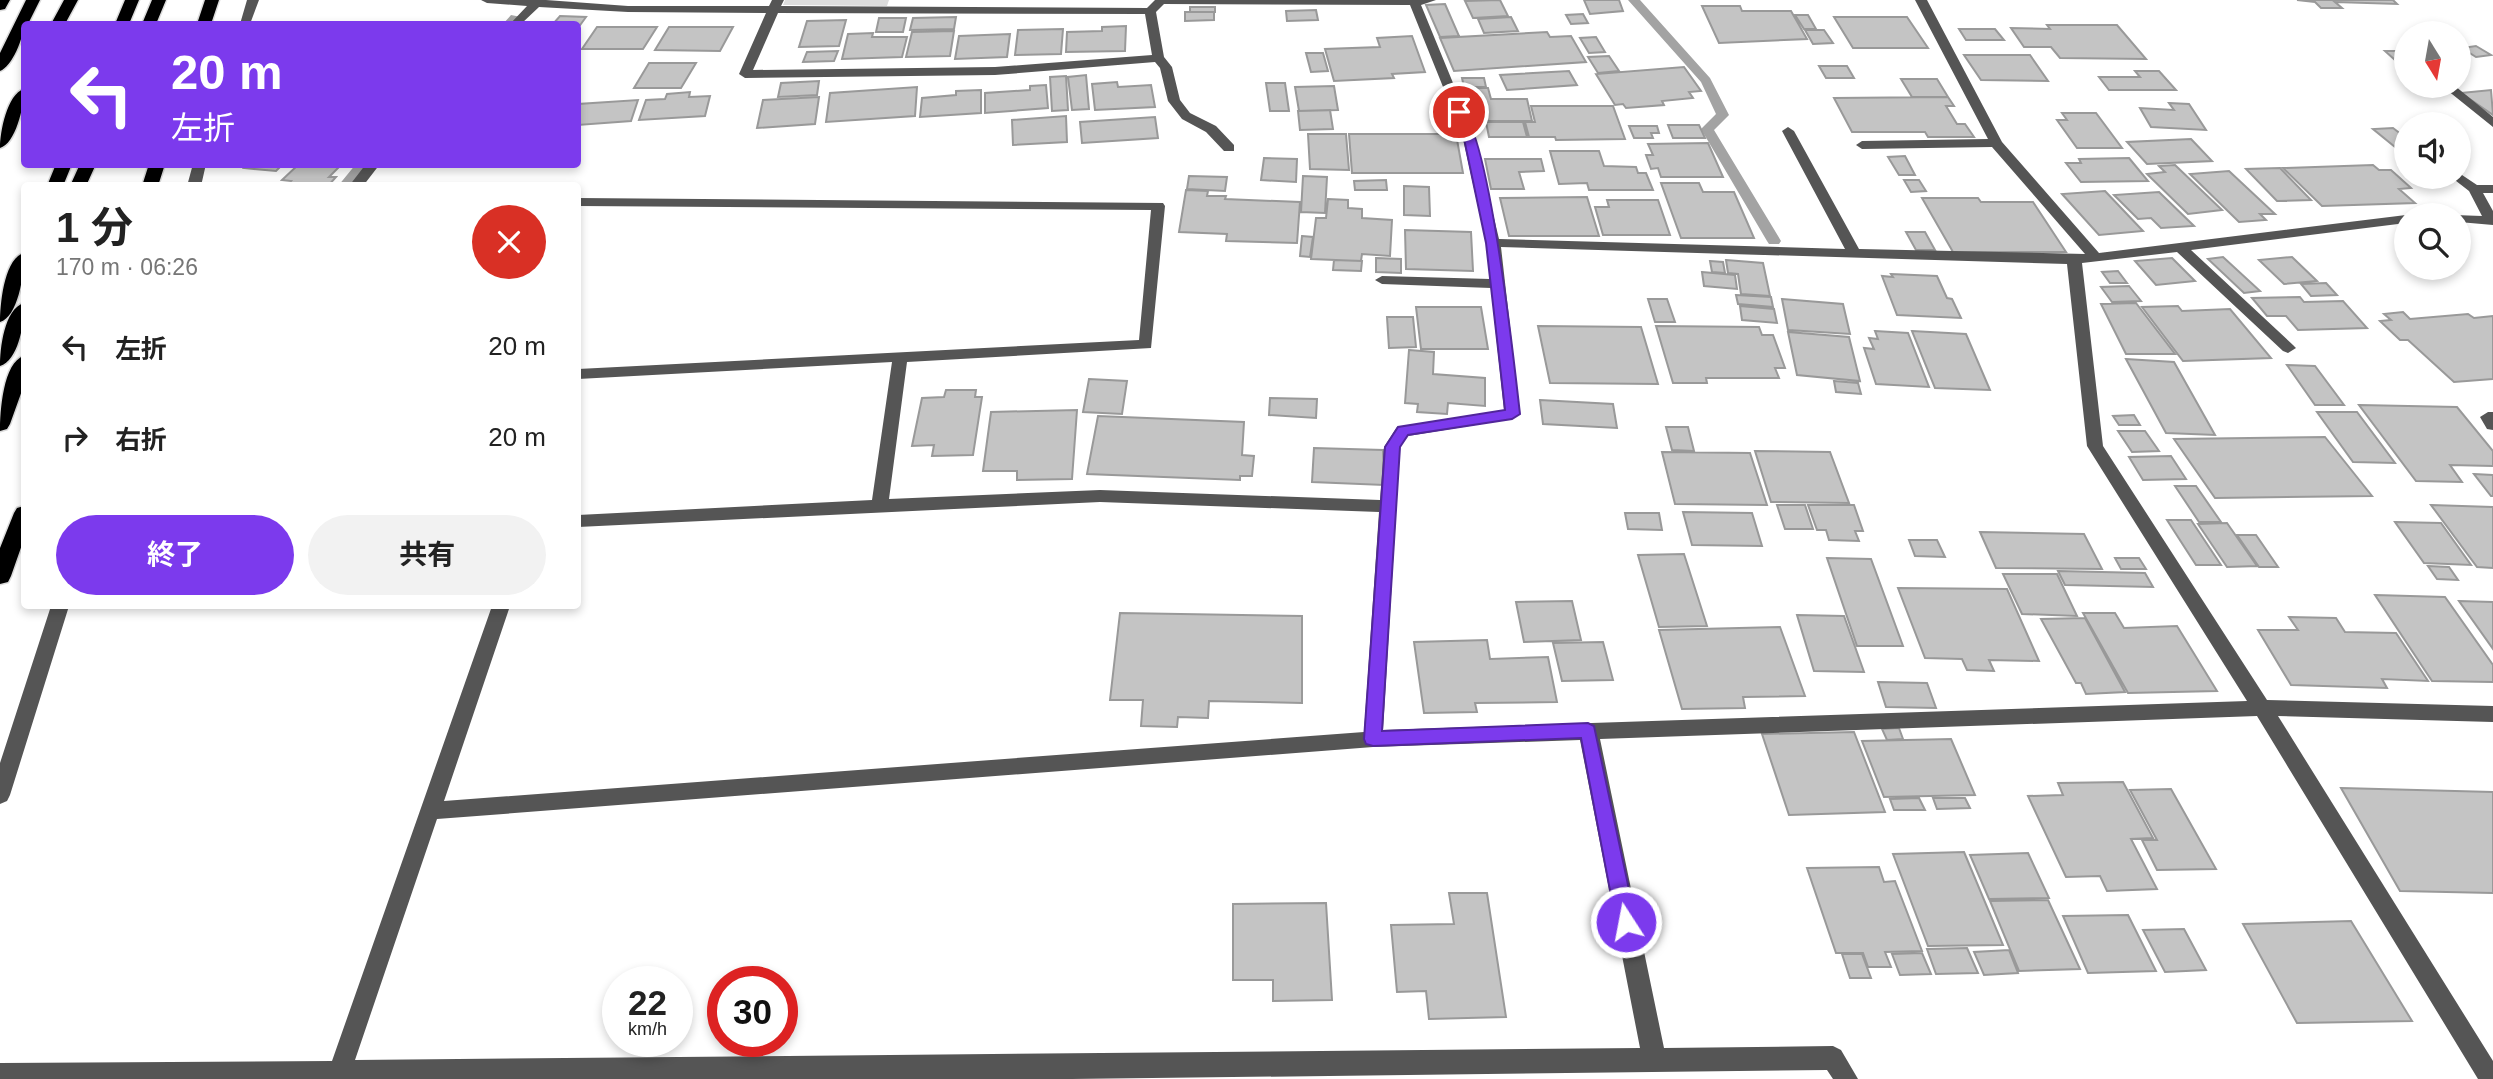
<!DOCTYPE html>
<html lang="ja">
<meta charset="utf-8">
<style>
body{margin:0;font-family:Helvetica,"Noto Sans JP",sans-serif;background:#f2f2f2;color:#222;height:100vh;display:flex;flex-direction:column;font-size:26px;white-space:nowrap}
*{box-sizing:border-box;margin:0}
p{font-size:23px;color:#767676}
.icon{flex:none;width:38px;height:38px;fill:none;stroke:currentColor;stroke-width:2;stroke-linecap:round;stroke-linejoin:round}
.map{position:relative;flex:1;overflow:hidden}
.side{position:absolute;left:21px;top:182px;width:560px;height:427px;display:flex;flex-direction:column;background:#fff;border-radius:7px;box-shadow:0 4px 10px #0003}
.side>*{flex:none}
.hud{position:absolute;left:21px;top:21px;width:560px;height:147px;border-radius:7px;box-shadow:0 4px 10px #0003;background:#7c3aed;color:#fff;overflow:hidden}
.needle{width:46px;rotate:169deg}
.tools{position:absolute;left:2394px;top:21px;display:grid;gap:14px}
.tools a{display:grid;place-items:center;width:77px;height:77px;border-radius:50%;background:#fff;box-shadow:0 4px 10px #0003;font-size:35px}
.speed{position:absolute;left:602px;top:966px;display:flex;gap:14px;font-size:35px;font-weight:700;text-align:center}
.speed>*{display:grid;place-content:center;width:91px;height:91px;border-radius:50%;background:#fff;box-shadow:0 4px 10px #0003;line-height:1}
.speed small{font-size:18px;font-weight:400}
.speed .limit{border:10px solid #d22;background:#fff;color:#111}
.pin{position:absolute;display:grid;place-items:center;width:60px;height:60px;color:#fff;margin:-30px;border:4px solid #fff;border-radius:50%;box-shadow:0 2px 7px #0007}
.me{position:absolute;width:77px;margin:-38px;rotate:349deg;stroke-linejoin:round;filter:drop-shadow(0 0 5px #0008)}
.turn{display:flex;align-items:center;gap:24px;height:147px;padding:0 35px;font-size:32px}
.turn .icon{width:91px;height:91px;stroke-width:2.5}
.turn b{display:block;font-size:49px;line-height:60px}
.round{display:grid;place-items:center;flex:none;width:74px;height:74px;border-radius:37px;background:#f2f2f2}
.overview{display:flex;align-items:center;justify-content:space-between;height:119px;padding:0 35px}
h1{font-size:42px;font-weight:700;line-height:52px}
.action{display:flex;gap:14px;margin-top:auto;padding:14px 35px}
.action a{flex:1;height:80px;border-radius:42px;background:#7c3aed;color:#fff;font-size:28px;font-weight:700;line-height:80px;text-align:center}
.action a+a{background:#f2f2f2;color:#222}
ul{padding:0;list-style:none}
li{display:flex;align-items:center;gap:21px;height:91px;padding:0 35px}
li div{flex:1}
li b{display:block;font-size:26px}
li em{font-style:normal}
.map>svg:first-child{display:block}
.green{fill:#dcdcdc}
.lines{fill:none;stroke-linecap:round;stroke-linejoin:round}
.stream{fill:#a3a3a3;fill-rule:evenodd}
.building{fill:#c4c4c4;stroke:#999;stroke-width:2}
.highway-casing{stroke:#dbdbdb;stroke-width:3}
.minor{fill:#555;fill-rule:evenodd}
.highway{fill:#000;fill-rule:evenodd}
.route{fill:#7c3aed;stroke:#51269a;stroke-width:2}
</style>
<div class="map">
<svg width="2493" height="1079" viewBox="0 0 2493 1079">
<rect width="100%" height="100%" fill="#fff"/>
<path class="green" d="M785,0H889L887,6L783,5Z"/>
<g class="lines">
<path class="stream" d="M1628,0H1640L1710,78L1729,115L1714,130L1781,241L1779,244H1769L1767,241L1701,129L1716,114L1701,82Z
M511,15L521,17L514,24H503Z
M356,164H370L352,186H338Z"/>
</g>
<path class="building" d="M1500,0L1508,16L1473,18L1465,1Z
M1584,0H1619L1623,11L1590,14Z
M2297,0H2393L2397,4L2335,2L2342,8H2321L2315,2Z
M1445,4L1459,36L1440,37L1426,5Z
M1702,6H1740L1742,11H1791L1807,39L1719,43Z
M1190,7H1215V12H1190Z
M1316,10L1318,20L1287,21L1286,11Z
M1185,12H1214V20L1185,21Z
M1583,14L1588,23L1571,24L1566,15Z
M1795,15H1808L1816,29H1804Z
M560,16L586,17L578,28V24H553Z
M956,17L954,29L910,30L913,18Z
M1511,17L1518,31L1484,33L1478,19Z
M1834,17H1907L1928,48H1853Z
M879,18H906L903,32H876Z
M846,20L839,46L799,47L807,21Z
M2047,25H2117L2146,59L2060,58L2051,47H2024L2011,28L2050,29Z
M1126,26L1125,51L1066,52L1067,32L1102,31V27Z
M597,27H657L643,49H582Z
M669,27H733L720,51L655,50Z
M1063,29L1061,54L1015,55L1018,30Z
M1959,29H1995L2004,40H1966Z
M1805,30H1824L1833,43L1813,44Z
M954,31L950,56L906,57L912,32Z
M1547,32L1550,37L1571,36L1586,62L1454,71L1440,38Z
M873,33L872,37H907L902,57L842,59L848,34Z
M1010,34L1007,57L955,59L959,36Z
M1412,36L1425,72L1392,74L1394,78L1334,81L1325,49L1380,47L1377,38Z
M1596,37L1605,52L1589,53L1580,38Z
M2476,46L2491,55L2476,57L2462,48Z
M838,51L834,61L803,62L807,52Z
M2385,51H2406V70Z
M1306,53H1323L1328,71L1311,72Z
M1964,55H2030L2048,81L1981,80Z
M1609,56L1619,71L1598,73L1588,57Z
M649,63H696L681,88H634Z
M1819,66H1847L1854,78H1826Z
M1684,67L1701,91L1689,92L1693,98L1662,101L1664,105L1626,108L1623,104L1615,105L1596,74Z
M1569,71L1577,85L1507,90L1500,75Z
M2135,71H2159L2176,90H2109L2099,77H2140Z
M1086,75L1089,109L1072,110L1068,77Z
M1066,76L1068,110L1052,111L1050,77Z
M1462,78H1484L1486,87H1464Z
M1901,79H1937L1948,97H1912Z
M819,81L817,95L778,97L781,83Z
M1117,82L1118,87L1151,85L1155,107L1095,110L1092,84Z
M1266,83H1285L1289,111H1270Z
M1046,85L1048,108L985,113V93L1030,90V86Z
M1334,86L1338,110L1299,111L1295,87Z
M917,87L915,116L826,122L830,93Z
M1462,88H1488L1491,99H1527L1532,121H1470Z
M981,90V113L920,117L922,98L956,95V91Z
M2491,90L2493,115L2461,93Z
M690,92L689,97L710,96L705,116L639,120L646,100L665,99L667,94Z
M819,97L815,124L757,128L763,100Z
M1948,97L1954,106H1946L1957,124H1965L1974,137H1928L1925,132H1852L1834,98Z
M638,100L631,121L578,125V104Z
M2169,103L2189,104L2206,130L2151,127L2140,108L2174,110Z
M1531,106H1613L1625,139L1556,140L1555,137H1529L1525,122H1535Z
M1330,110L1333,129L1300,130L1298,111Z
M2062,113H2096L2122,148H2077L2057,120H2067Z
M1066,116L1067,142L1013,145L1012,120Z
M1155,117L1158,138L1082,143L1080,122Z
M1486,122H1523L1527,137H1489Z
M1668,125H1699L1705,138H1673Z
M1629,126H1657L1659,133H1651L1653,138H1634Z
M2393,128L2406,138V147H2395L2373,129Z
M1308,134H1346L1349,170L1310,169Z
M1349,134H1456L1463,173H1352Z
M2191,139L2212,161L2147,164L2127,142Z
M1708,143L1723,177H1661L1658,168L1651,169L1646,155H1653L1648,144Z
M1550,151H1599L1604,166L1636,167L1638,173H1646L1653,190H1589L1587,183L1559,184Z
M1905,156L1915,175H1899L1888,157Z
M1264,158L1297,159L1296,182L1261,180Z
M2129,158L2148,181L2081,182L2066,163H2081L2079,159Z
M1485,159H1541L1544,171L1519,172L1524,189H1491Z
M248,164H283L276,171L244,168Z
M299,164H342L329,177H336L328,186H286L291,181L282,180Z
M2175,165L2222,210L2188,214L2147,174L2165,172L2159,166Z
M2373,165L2379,170H2391L2411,188L2399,189L2415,203L2322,206L2283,168Z
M2280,168L2311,200L2277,201L2246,169Z
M2229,171L2275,214H2260L2266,220L2239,222L2190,174Z
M1189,176L1227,177L1225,191L1187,189Z
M1303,176L1327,177L1325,213L1301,212Z
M1386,180L1387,190H1355L1354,181Z
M1904,180H1919L1926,191L1911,192Z
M1661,183H1699L1703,192H1734L1754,238H1681Z
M1404,186L1429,187L1430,216L1404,215Z
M1186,190L1208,191L1207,196H1226L1225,199L1300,202L1297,243L1226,241L1227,234L1179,232Z
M2105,191L2143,231L2099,235L2062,194Z
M2159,192L2194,226L2161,228L2151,218L2138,219L2114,195Z
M1587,197L1599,236H1509L1500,198Z
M1922,198H1978L1981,202H2033L2066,252H1953Z
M1328,199L1348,200V208L1362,209V218L1392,220L1390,256L1362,254L1361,261L1311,259L1316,218H1326Z
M1607,200H1658L1670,235H1603L1595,207H1609Z
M1405,230L1471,232L1473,271L1406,269Z
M1906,232H1925L1935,250H1916Z
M1302,236L1313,237L1310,257L1300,256Z
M2223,257L2260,291L2244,293L2208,259Z
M2292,257L2317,281L2284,284L2259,260Z
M1376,258L1401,259V273L1376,272Z
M2172,258L2195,281L2156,285L2135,261Z
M1334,260L1362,261L1361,271L1333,270Z
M1726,260L1763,263L1770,296L1741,294L1738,274L1728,273Z
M1710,261L1723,262L1725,273L1712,272Z
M2118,271L2127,283H2110L2102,272Z
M1702,272L1735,275L1737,289L1704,286Z
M1891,274L1937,276L1947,298L1952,299L1961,318L1897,315L1882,276L1893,277Z
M2326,283L2337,295L2311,296L2301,284Z
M2129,286L2141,301L2112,302L2101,287Z
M1736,295L1771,297L1773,307L1738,304Z
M2300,297L2304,302L2343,301L2367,328L2298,330L2286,316H2267L2252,298Z
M1648,299H1667L1675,322H1655Z
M1782,299L1843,304L1850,334L1788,330Z
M2136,303L2175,354H2126L2101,304Z
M1740,306L1774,309L1777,323L1742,320Z
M2178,306L2182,311L2230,309L2271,358L2183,361L2142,307Z
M1416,307H1481L1488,349H1421Z
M2403,312L2410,319L2468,314L2474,318L2493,316V379L2454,382L2408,340H2400L2380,321L2391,320L2384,314Z
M1387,317H1413L1416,347L1389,348Z
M1538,326L1641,327L1658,384L1550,383Z
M1656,326L1759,327L1762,335H1773L1785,368H1775L1779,378H1706L1707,383H1673Z
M1875,331L1908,333L1929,387L1876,384L1864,348L1874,349L1869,338L1878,339Z
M1912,331L1966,334L1990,390L1935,388Z
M1788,332L1849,337L1860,381L1797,375Z
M1409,350L1434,352L1433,374L1485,378V406L1448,403L1447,414L1417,412L1418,404L1405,403Z
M2126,359L2174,362L2215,435L2166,433Z
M2287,365L2315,366L2344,405H2315Z
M1089,379L1127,381L1122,414L1083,412Z
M1834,381L1858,383L1861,394L1836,392Z
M946,390H976L975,397H982L973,455L932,456L934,445L912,446L922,398L944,397Z
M1270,398L1317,399L1316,418L1269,415Z
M1540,400L1613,404L1617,428L1543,424Z
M2359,405L2457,407L2493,451V466L2450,465L2462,482L2416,481Z
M1077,410L1072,479L1017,480V471H983L991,412Z
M2317,412H2357L2395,463L2353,462Z
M2134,415L2140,425H2119L2113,416Z
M1098,416L1244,422L1242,455L1254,456L1252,476H1240V480L1087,474Z
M1666,427H1688L1694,451L1672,450Z
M2118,431H2145L2159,451L2132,452Z
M2325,437L2372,496L2215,498L2174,439Z
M1314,448L1383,450L1384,485L1312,482Z
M1755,451L1830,452L1849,503L1771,502Z
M1662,452L1750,453L1767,505L1675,504Z
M2171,456L2186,479L2143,480L2129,457Z
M2474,474L2493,475V496H2491Z
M2175,486H2196L2221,522H2199Z
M1777,505H1805L1813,529H1785Z
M1808,505H1854L1863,531H1855L1859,541L1829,540L1826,530H1817Z
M2431,505L2493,507V568L2477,567Z
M1683,512L1752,513L1762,546L1692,545Z
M1625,513H1659L1662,530L1628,529Z
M2167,520H2191L2221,565H2196Z
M2395,522L2441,523L2471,565L2424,563Z
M2227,523L2257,566L2227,567L2198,524Z
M1980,532L2084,534L2102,569L1996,568Z
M2237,535H2256L2278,567H2259Z
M1909,540H1937L1945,557L1915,556Z
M1684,554L1707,626L1659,627L1638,555Z
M1827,558L1871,559L1903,646H1857Z
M2115,558H2139L2146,569H2121Z
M2428,566L2449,567L2458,580L2437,579Z
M2058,571L2145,573L2153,587L2065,585Z
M2003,574H2057L2077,616L2022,614Z
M1898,588L2007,589L2039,661L1989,660L1994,671L1967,670L1962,659L1925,658Z
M2375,595L2445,597L2493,665V682L2432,681Z
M1572,601L1581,640L1524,642L1516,602Z
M2459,601L2493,602V649Z
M1120,613L1302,616V703L1209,701L1208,718L1178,717L1177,727L1141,726L1143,700H1110Z
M2083,613H2115L2124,628L2177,626L2217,691L2128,693Z
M1797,615L1844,616L1864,672L1814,671Z
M2289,617L2336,618L2345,632L2396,633L2428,681L2382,679L2387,688L2291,685L2258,630H2298Z
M2085,618L2125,692L2086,694L2081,683H2076L2041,619Z
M1780,627L1805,696L1743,697L1745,708L1682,709L1659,630Z
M1487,640L1490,659L1548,657L1557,702L1475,703L1477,712L1424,713L1414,642Z
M1603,642L1613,680L1562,681L1553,643Z
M1878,682L1927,683L1936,708L1886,707Z
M1899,728L1903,739L1887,740L1882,729Z
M1854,732L1885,812L1789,815L1762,734Z
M1951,739L1975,795L1884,797L1862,741Z
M2123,782L2153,838L2131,839L2157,889L2107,891L2100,876L2066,877L2028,796L2063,795L2058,783Z
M2341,788L2493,792V893L2400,891Z
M2171,789L2216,869L2157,870L2142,840H2157L2130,790Z
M1919,798L1925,810H1894L1890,799Z
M1933,798H1965L1970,808L1937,809Z
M1964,852L2003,945L1928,946L1893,854Z
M2028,853L2049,898L1989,899L1970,855Z
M1879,867L1884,882L1895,881L1922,951L1885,952L1891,967H1868L1863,953H1836L1807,868Z
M1449,893H1487L1506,1017L1429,1019L1426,991L1397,992L1391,925L1454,924Z
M2048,900L2080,969L2019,971L1990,901Z
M1326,903L1332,1000L1273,1001V980H1233V904Z
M2128,915L2156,971L2088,973L2063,916Z
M2351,921L2412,1021L2297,1023L2243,924Z
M2184,929L2206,970L2165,972L2143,930Z
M1967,948L1978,973L1936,974L1927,949Z
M2009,950L2018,973L1984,975L1974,952Z
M1922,953L1931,974L1900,975L1892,954Z
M1842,954H1862L1871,978H1850Z"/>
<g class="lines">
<defs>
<path id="highway" d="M0,0H10L5,9L0,10Z
M26,0H40L28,24H24C24,37 12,67 0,71V53Z
M64,0H78L65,24H51Z
M125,0H139L129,24H115Z
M152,0H166L156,24H142Z
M205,0H219L211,24H197Z
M24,89C25,103 16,144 0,148C0,132 7,94 24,89Z
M56,164H72L63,186H47Z
M80,164H96L86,186H70Z
M149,164H165L158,186H142Z
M24,253C25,269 19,317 0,322C0,305 4,258 24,253Z
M24,303C25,320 19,361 0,366C0,349 4,309 24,303Z
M24,356V385L10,424L7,429L0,431C0,412 3,362 24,356Z
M24,506V539L11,576L8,582L0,584V548L14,513L17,508Z"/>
</defs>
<use href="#highway" class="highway-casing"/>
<path class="minor" d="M247,0H259L250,24H240Z
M481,0H546L628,6H769L772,0H784L781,6L1147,8L1155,0H1436L1421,5L1474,134L1499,239L1845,249L1782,131L1788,127L1794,131L1859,249L2085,254L1992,147L1862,149L1856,145L1862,141L1988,139L1915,0H1927L2002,142L2099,253L2406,215H2408L2406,223L2191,250L2293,345L2296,348L2288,353L2283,351L2177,252L2082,263L2103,446L2267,700L2493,706V722L2278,716L2493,1061V1079H2478L2257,716L1600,739L1664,1048L1833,1046L1841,1050L1858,1079H1833L1827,1070L1072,1079H0V1063L332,1061L492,606H510L444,801L1364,732L1379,512L1100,502L578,527V515L872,500L892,362L578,379V369L1139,340L1151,210L578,206V198L1163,203L1165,206L1151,348L907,362L889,499L1100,490L1380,500L1384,447L1397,427L1504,410L1491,288L1382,284L1375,280L1382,276L1490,279L1486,243L1462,134L1410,5L1164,4L1156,12L1164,57L1172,67L1180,100L1190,113L1216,126L1234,145V151H1224L1206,132L1182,119L1168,101L1160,68L1155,62L995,75L745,78L739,74L766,13L628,12L539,7L521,24H510L527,6L487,3ZM778,13L1145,14L1152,55L995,67L753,70ZM1501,247L2067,264L2087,446L2247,701L1383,730L1400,447L1408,436L1512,419L1520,414ZM1580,740L1640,1048L355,1060L437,819L1373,747Z
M2442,86H2455L2493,117V127Z
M193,164H206L201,186H187Z
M366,164H380L363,186H349Z
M2459,173L2477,185H2493V193H2483L2493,211V225L2459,222V215H2454L2482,216L2469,191L2451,177H2459Z
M2488,412H2493V430L2487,429L2480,417Z
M51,606H69L10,795L7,801L0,804V763Z"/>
<use href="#highway" class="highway"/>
</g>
<path class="route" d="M1459,109C1489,121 1515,372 1520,414L1512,419L1408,435L1400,447L1382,731L1588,723L1594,726L1636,922L1633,929L1626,931L1619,929L1616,922L1581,738L1373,746L1366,744L1364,739L1385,447L1398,427L1505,410L1486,243L1463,134L1454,112Z"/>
</svg>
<div class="tools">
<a><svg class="needle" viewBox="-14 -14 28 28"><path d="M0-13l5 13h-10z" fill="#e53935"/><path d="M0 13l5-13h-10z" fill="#767676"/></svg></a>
<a><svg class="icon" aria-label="sound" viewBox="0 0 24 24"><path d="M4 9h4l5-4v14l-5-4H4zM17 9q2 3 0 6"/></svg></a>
<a><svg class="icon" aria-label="search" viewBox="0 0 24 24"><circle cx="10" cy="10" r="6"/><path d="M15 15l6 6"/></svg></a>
</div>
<div class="speed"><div>22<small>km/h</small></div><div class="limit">30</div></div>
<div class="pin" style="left:1459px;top:112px;background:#d93025"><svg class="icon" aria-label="arrive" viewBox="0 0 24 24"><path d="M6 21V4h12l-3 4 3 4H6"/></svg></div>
<svg class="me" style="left:1626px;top:922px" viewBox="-20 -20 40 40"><circle r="17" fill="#7c3aed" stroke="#fff" stroke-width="3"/><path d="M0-11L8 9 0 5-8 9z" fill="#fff"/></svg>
<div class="hud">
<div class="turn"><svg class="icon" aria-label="left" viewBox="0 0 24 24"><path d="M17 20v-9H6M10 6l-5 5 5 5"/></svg><div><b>20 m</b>左折</div></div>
</div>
<section class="side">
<div class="overview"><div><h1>1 分</h1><p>170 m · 06:26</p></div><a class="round" style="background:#d93025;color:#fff"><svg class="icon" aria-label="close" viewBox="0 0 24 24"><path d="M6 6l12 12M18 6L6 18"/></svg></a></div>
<ul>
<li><svg class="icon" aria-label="left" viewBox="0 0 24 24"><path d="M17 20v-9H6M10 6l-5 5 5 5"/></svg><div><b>左折</b></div><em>20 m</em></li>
<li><svg class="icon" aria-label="right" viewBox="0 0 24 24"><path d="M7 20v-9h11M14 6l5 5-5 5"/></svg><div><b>右折</b></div><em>20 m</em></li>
</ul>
<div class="action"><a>終了</a><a>共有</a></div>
</section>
</div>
